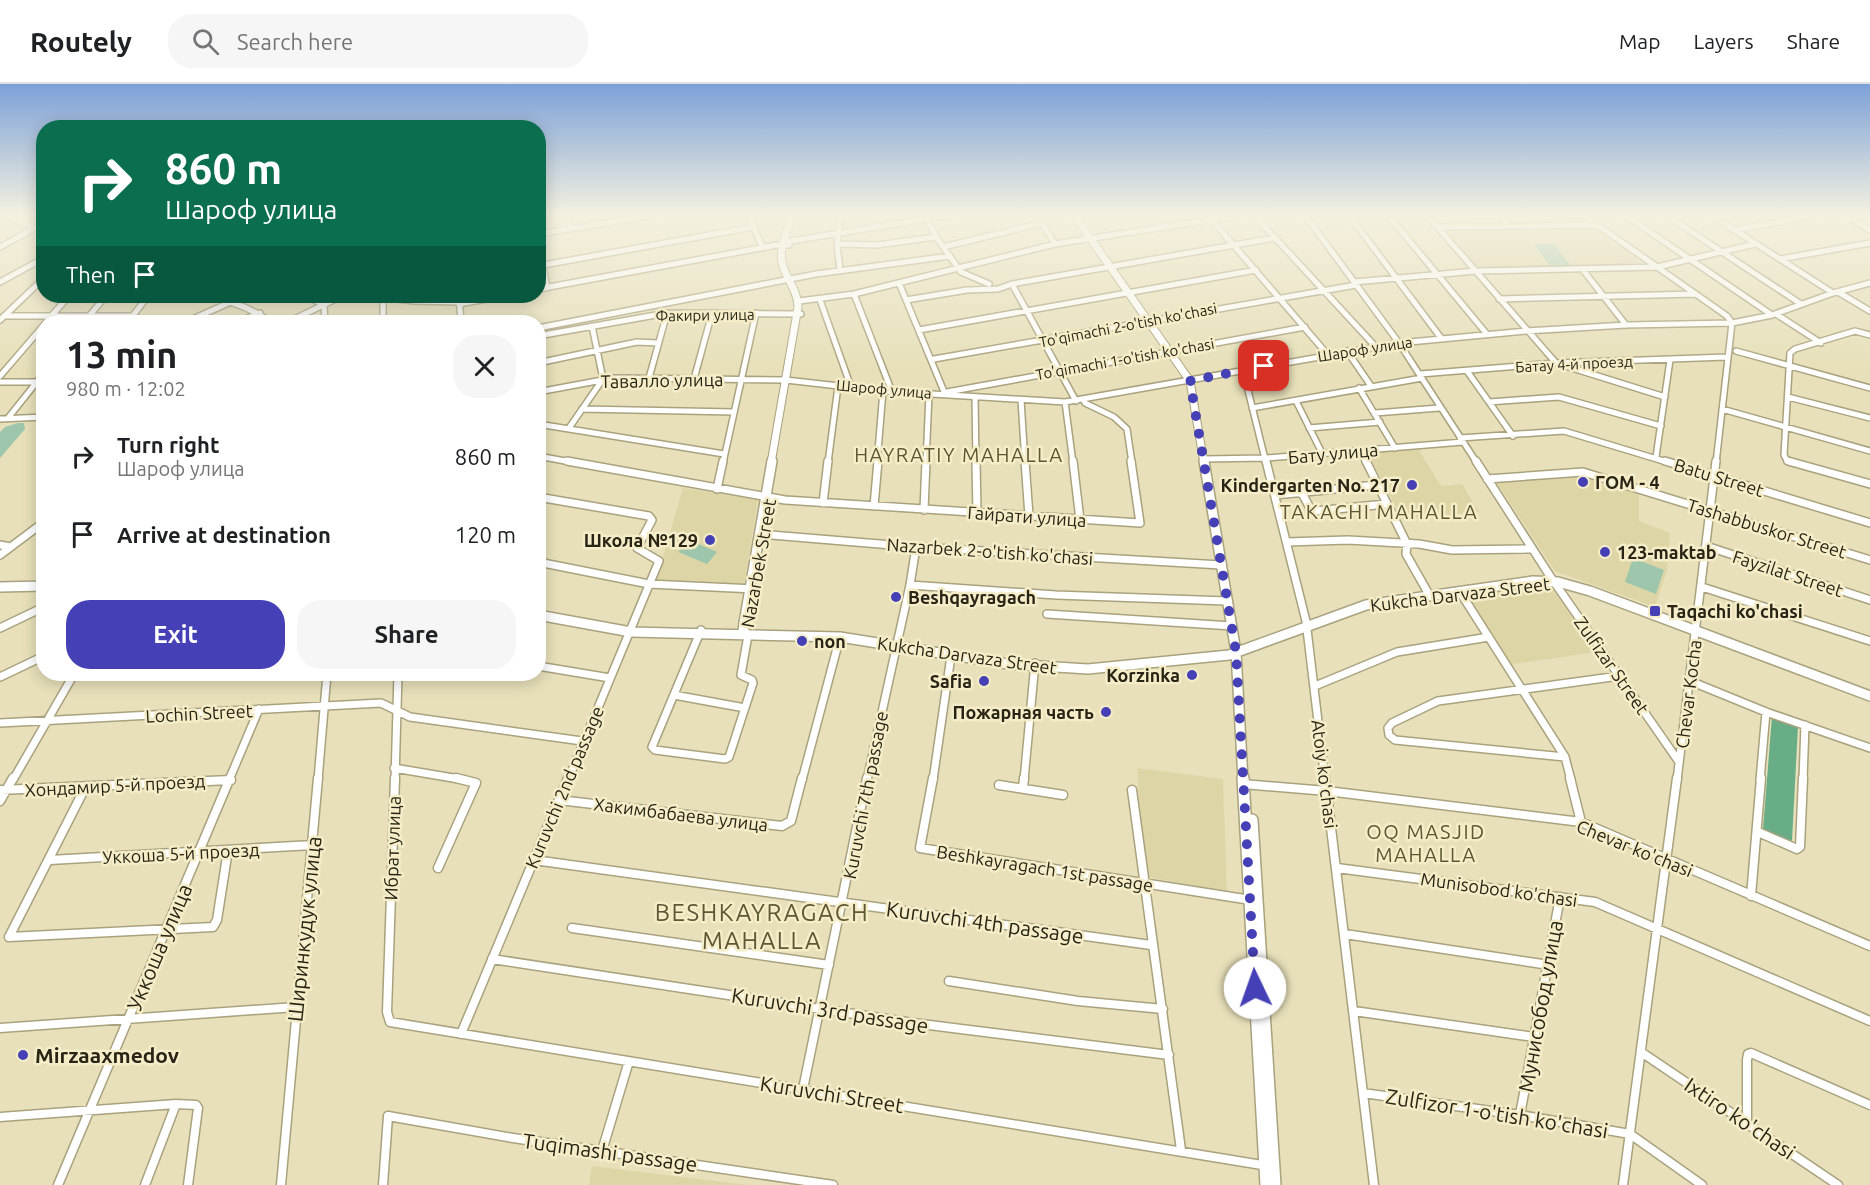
<!DOCTYPE html>
<meta charset="utf-8">
<style>
body{margin:0;font-family:Ubuntu,sans-serif;background:#f6f6f6;color:#202124;height:100vh;display:flex;flex-direction:column;font-size:22px;white-space:nowrap}
*{box-sizing:border-box;margin:0}
p{font-size:20px;color:#757577}
.icon{flex:none;width:33px;height:33px;fill:none;stroke:currentColor;stroke-width:2;stroke-linecap:round;stroke-linejoin:round}
.map{position:relative;flex:1;overflow:hidden}
.details{position:absolute;left:36px;top:231px;width:510px;height:366px;display:flex;flex-direction:column;background:#fff;border-radius:24px;box-shadow:0 3px 15px #0003}
.details>*{flex:none}
.hud{position:absolute;left:36px;top:36px;width:510px;height:183px;border-radius:24px;box-shadow:0 3px 15px #0003;background:#0b6e4f;color:#fff;overflow:hidden}
.pin{position:absolute;display:grid;place-items:center;width:51px;height:51px;color:#fff;margin:-26px;border-radius:12px;box-shadow:0 3px 9px #0006}
.me{position:absolute;width:66px;margin:-33px;rotate:357deg;stroke-linejoin:round;filter:drop-shadow(0 0 4px #0008)}
.turn{display:flex;align-items:center;gap:21px;height:126px;padding:0 30px;font-size:27px}
.turn .icon{width:78px;height:78px;stroke-width:2.5}
.turn b{display:block;font-size:42px;line-height:51px}
.then{display:flex;align-items:center;height:57px;padding:0 30px;background:#0003;gap:12px;font-size:22px}
.round{display:grid;place-items:center;flex:none;width:63px;height:63px;border-radius:24px;background:#f6f6f6}
.summary{display:flex;align-items:center;justify-content:space-between;height:102px;padding:0 30px}
h1{font-size:36px;font-weight:700;line-height:45px}
.button{display:flex;gap:12px;margin-top:auto;padding:12px 30px}
.button a{flex:1;height:69px;border-radius:24px;background:#4540b6;color:#fff;font-size:24px;font-weight:700;line-height:69px;text-align:center}
.button a+a{background:#f6f6f6;color:#202124}
ul{padding:0;list-style:none}
li{display:flex;align-items:center;gap:18px;height:78px;padding:0 30px}
li div{flex:1}
li b{display:block;font-size:22px}
li em{font-style:normal}
header{display:flex;align-items:center;gap:36px;box-sizing:border-box;height:84px;padding:0 30px;background:#fff;border-bottom:2px solid #e0e0e0}
header strong{font-size:28px}
nav{display:flex;gap:33px;margin-inline-start:auto;font-size:21px}
.search{width:420px;height:54px;background:#f6f6f6;display:flex;align-items:center;gap:15px;box-sizing:border-box;padding:0 21px;border-radius:24px;color:#757577;font-size:22px}
.map>svg:first-child{display:block}
.built{fill:#ded5a7}
.green{fill:#9dc6ad}
.forest{fill:#68ad86}
.lines{fill:none;stroke-linecap:round;stroke-linejoin:round}
.minor-far2-casing{stroke:#a9a27e;stroke-width:8}
.minor-far1-casing{stroke:#a9a27e;stroke-width:10}
.minor-casing{stroke:#a9a27e;stroke-width:11}
.major-far2-casing{stroke:#a9a27e;stroke-width:9}
.major-far1-casing{stroke:#a9a27e;stroke-width:12}
.major-casing{stroke:#a9a27e;stroke-width:14}
.minor-far2{stroke:#fff;stroke-width:5}
.minor-far1{stroke:#fff;stroke-width:7}
.minor{stroke:#fff;stroke-width:8}
.major-far2{stroke:#fff;stroke-width:7}
.major-far1{stroke:#fff;stroke-width:9}
.major{stroke:#fff;stroke-width:11}
.route{stroke:#4540b6;stroke-width:10;stroke-dasharray:0 18}
.poi-dot{fill:#4540b6;stroke:#f5edc7;stroke-width:2}
.labels{text-anchor:middle;dominant-baseline:central;stroke-width:5;stroke-linejoin:round;paint-order:stroke}
.far-street-label{font-size:15px;fill:#282516;stroke:#f5edc7}
.street-label{font-size:18px;fill:#282516;stroke:#f5edc7}
.poi-label{font-size:18px;font-weight:bold;fill:#282516;stroke:#f5edc7;text-anchor:start}
.neighbourhood-label{font-size:20px;letter-spacing:1.5px;fill:#5e5735;stroke:#f5edc7}
.near-street-label{font-size:21px;fill:#282516;stroke:#f5edc7}
.near-poi-label{font-size:21px;font-weight:bold;fill:#282516;stroke:#f5edc7;text-anchor:start}
.near-neighbourhood-label{font-size:24px;letter-spacing:1.5px;fill:#5e5735;stroke:#f5edc7}
</style>
<header>
<strong>Routely</strong>
<div class="search"><svg class="icon" aria-label="search" viewBox="0 0 24 24"><circle cx="10" cy="10" r="6"/><path d="M15 15l6 6"/></svg>Search here</div>
<nav><a>Map</a><a>Layers</a><a>Share</a></nav>
</header>
<div class="map">
<svg width="1870" height="1101" viewBox="0 0 1870 1101">
<rect width="100%" height="100%" fill="#e7e0ba"/>
<path class="built" d="M1592,143L1644,180L1477,186L1443,145Z
M1418,365L1441,402L1462,400L1479,428L1402,435L1368,369Z
M1576,391L1639,410V437L1670,449L1667,486L1655,523L1555,487L1495,396Z
M683,404L758,416L744,500L656,497Z
M1532,502L1552,504L1596,568L1508,581L1467,512Z
M1137,684L1223,695L1227,809L1144,792Z
M592,1082L748,1101H589Z"/>
<path class="green" d="M1534,160H1554L1570,181H1549Z
M18,339H24L25,345L0,374V348L5,343Z
M689,456L717,468L707,480L678,468Z
M1633,474L1664,486L1656,510L1625,498Z"/>
<path class="forest" d="M1772,632L1798,642L1792,757L1763,745Z"/>
<g class="lines">
<defs>
<path id="minor-far2" d="M3,131L44,147
M568,131L571,145
M748,131L763,164
M1037,131L1055,160
M1254,131L1375,262
M1305,131L1399,259L1477,379
M1349,131L1441,254
M1388,131L1486,249
M1427,131L1556,279L1665,313
M1500,131L1509,142
M1583,131L1727,232L1732,239
M1625,131L1772,231
M1666,131L1801,220
M1711,131L1833,209
M1846,131L1870,146
M926,133L936,153L961,188L989,200
M1076,134L1094,131
M1212,136L1328,271
M21,137L33,131
M1439,143L1597,141
M1734,146L1818,131
M538,150L655,131
M538,152L547,204
M785,158L950,131
M837,160L877,161L936,153
M0,163L37,143
M943,163L1042,139
M1780,175L1870,159
M538,182L753,143
M840,186L837,160L841,131
M1583,186L1626,241
M0,198L44,174
M1354,198L1476,187L1657,183L1755,160
M899,199L945,310
M1012,200L1076,317
M538,205L777,161H789
M1838,208L1870,227
M854,210L892,308
M196,212C224,215 248,221 270,238
M306,212L324,221L325,238
M371,212L414,217L459,218
M459,212L461,238
M1499,215L1696,210
M820,216L851,303
M906,216L967,206L998,205L1012,200L1274,154
M799,217L854,210L1055,160L1241,131
M459,220L504,212
M1776,230L1821,259
M4,232H133
M0,236L44,194
M46,238L69,212
M84,238L106,212
M128,238L148,212
M186,238L244,212
M238,238L260,229
M288,238L342,212
M383,238V217L387,214
M538,244L816,190L950,172
M919,246L1256,186
M538,252L667,229L801,230
M1347,267L1371,302
M1736,267L1870,304
M934,275L1356,201
M538,279L637,258L658,259
M1243,286L1266,379
M1467,287L1513,352
M1420,290L1556,279L1727,273
M0,292L44,241
M649,294L667,229
M694,295L712,229
M0,298H44
M1359,304L1395,364
M538,308L613,294L786,296L883,307L1065,318L1399,259L1526,247L1626,241L1732,239L1772,231L1833,209L1870,199
M947,308L1305,243
M975,313L976,379
M1788,313L1870,334
M1083,315L1085,319L1114,333L1127,345L1132,379
M1021,316L1025,379
M1296,317L1323,371
M1065,318L1073,379
M1489,318L1559,313L1661,342
M1252,324L1422,294
M582,325L734,328
M1722,325L1870,367
M1375,329L1439,324
M8,334L44,289
M0,335L44,333
M538,340L724,370
M569,344L603,295L592,242
M1309,344L1380,338
M1460,354L1564,347L1670,379
M1360,366L1366,379
M538,372L576,379
M1656,373L1670,276
M1203,375L1266,374L1463,358
M723,379L756,229
M828,379L838,302
M877,379L883,307
M926,379L929,310
M1716,379L1732,239
M1793,379L1787,377L1784,371L1790,269L1795,265L1855,247L1870,251"/>
<path id="minor-far1" d="M567,377L785,416L1140,439L1131,377
M976,377L977,429
M1025,377L1029,432
M1073,377L1080,436
M1266,377L1306,537L1325,696
M1366,377L1407,460L1406,470L1427,507
M1476,377L1550,492L1679,678
M1665,377L1870,439
M1788,377L1870,400
M1487,395L1583,388L1870,476
M717,405L723,377
M1298,408L1303,411L1311,426L1316,427L1386,420
M1275,411L1376,401
M538,413L649,432L652,436L637,464L659,477L568,696
M823,419L828,377
M874,422L878,377
M924,426L926,377
M759,450L916,463L1221,481
M1287,458L1348,456L1419,460L1452,466L1532,465
M0,461L10,463
M1706,462L1870,516
M0,471L44,438
M538,478L649,500L755,505
M910,501L1056,511L1227,517
M1702,503L1870,557
M1460,508L1565,673L1571,696
M1047,530L1232,542
M0,544L44,523
M701,546L652,663L655,666L725,675L729,673L753,599L752,596L741,591L748,551
M538,582L610,594
M0,593L44,572
M1690,597L1766,628L1870,664
M1315,602L1397,568L1489,553
M674,611L745,624
M0,639L381,619L410,633L582,657
M1565,673L1395,656L1389,651L1388,644L1392,639L1438,617L1619,592
M394,684L465,696
M13,696L74,590
M229,696L259,625
M318,696L327,590
M395,696L398,590
M802,696L840,553
M867,696L910,501L916,463
M933,696L951,572
M1024,696L1035,579
M1677,696L1716,377
M1760,696L1766,628
M1803,696L1805,641"/>
<path id="minor" d="M395,694L387,928L390,938L1268,1082
M933,694L920,764L1251,816
M1325,694L1374,1101
M1570,694L1581,738
M1243,700L1327,707L1581,738L1870,862
M999,701L1063,711
M1023,704L1024,694
M0,706L231,696
M1132,706L1181,1066
M559,716L782,742L791,737L802,694
M0,717L13,694
M1758,748L1797,765L1800,763L1803,694
M50,776L313,761
M534,776L1151,861
M438,784L476,699L456,694
M1337,784L1595,818L1870,937
M1751,812L1761,694
M572,844L829,881
M1345,850L1549,881
M9,853L213,843L217,836L228,766
M9,853L86,702
M492,875L913,939L1169,971
M949,897L1078,917L1163,925
M1354,927L1534,953
M0,944L296,923
M461,950L568,694
M1641,968L1838,1101
M803,1005L867,694
M1363,1009L1520,1031L1630,1050L1702,1101
M1520,1031L1560,813
M0,1033L176,1020L196,1021L198,1024L188,1101
M1747,1038V976L1748,970L1751,969L1870,1021
M602,1067L629,977
M58,1101L230,694
M145,1101L176,1020
M281,1101L318,694
M383,1101L388,1032L513,1054L833,1101
M1623,1101L1677,694"/>
<path id="major-far2" d="M1074,131L1190,297L1204,379
M771,379L798,223C798,206 785,194 782,178C779,162 788,146 792,131"/>
<path id="major-far1" d="M1204,377L1236,568L1243,696
M0,503L44,502
M538,531L631,548L840,553L1008,580L1088,585L1229,571L1366,521L1533,497L1558,498L1590,507L1870,612
M748,551L743,547L744,539L772,377"/>
<path id="major" d="M1243,694L1266,1101
M1252,736L1275,1101"/>
</defs>
<use href="#minor-far2" class="minor-far2-casing"/>
<use href="#minor-far1" class="minor-far1-casing"/>
<use href="#minor" class="minor-casing"/>
<use href="#major-far2" class="major-far2-casing"/>
<use href="#major-far1" class="major-far1-casing"/>
<use href="#major" class="major-casing"/>
<use href="#minor-far2" class="minor-far2"/>
<use href="#minor-far1" class="minor-far1"/>
<use href="#minor" class="minor"/>
<use href="#major-far2" class="major-far2"/>
<use href="#major-far1" class="major-far1"/>
<use href="#major" class="major"/>
</g>
<linearGradient id="sky" x2="0" y2="1"><stop stop-color="#7da1d8"/><stop offset="0.46" stop-color="#f4f1e0"/><stop offset="1" stop-color="#f4f1e0" stop-opacity="0"/></linearGradient>
<rect width="1870" height="285" fill="url(#sky)"/>
<g class="lines">
<path class="route" d="M1255,904L1236,568L1190,297L1264,282"/>
</g>
<g class="poi-dot">
<circle cx="1583" cy="398" r="6"/>
<circle cx="1412" cy="401" r="6"/>
<circle cx="710" cy="456" r="6"/>
<circle cx="1605" cy="468" r="6"/>
<circle cx="896" cy="513" r="6"/>
<rect x="1649" y="521" width="12" height="12" rx="3"/>
<circle cx="802" cy="557" r="6"/>
<circle cx="1192" cy="591" r="6"/>
<circle cx="984" cy="597" r="6"/>
<circle cx="1106" cy="628" r="6"/>
<circle cx="23" cy="971" r="6"/>
</g>
<g class="labels">
<g class="far-street-label">
<text transform="translate(705 231) rotate(-1)">Факири улица</text>
<text transform="translate(1128 241) rotate(-11)">To'qimachi 2-o'tish ko'chasi</text>
<text transform="translate(1365 265) rotate(-9)">Шароф улица</text>
<text transform="translate(1125 275) rotate(-10)">To'qimachi 1-o'tish ko'chasi</text>
<text transform="translate(1574 280) rotate(-3)">Батау 4-й проезд</text>
<text transform="translate(884 305) rotate(5)">Шароф улица</text>
</g>
<g class="street-label">
<text transform="translate(662 296) rotate(-1)">Тавалло улица</text>
<text transform="translate(1333 369) rotate(-5)">Бату улица</text>
<text transform="translate(1719 393) rotate(17)">Batu Street</text>
<text transform="translate(1027 432) rotate(4)">Гайрати улица</text>
<text transform="translate(1767 444) rotate(17)">Tashabbuskor Street</text>
<text transform="translate(990 467) rotate(4)">Nazarbek 2-o'tish ko'chasi</text>
<text transform="translate(758 479) rotate(-80)">Nazarbek Street</text>
<text transform="translate(1788 489) rotate(18)">Fayzilat Street</text>
<text transform="translate(1460 510) rotate(-7)">Kukcha Darvaza Street</text>
<text transform="translate(967 571) rotate(8)">Kukcha Darvaza Street</text>
<text transform="translate(1612 581) rotate(55)">Zulfizar Street</text>
<text transform="translate(1688 610) rotate(-83)">Chevar Kocha</text>
<text transform="translate(199 629) rotate(-3)">Lochin Street</text>
<text transform="translate(1325 690) rotate(83)">Atoiy koʻchasi</text>
<text transform="translate(115 701) rotate(-3)">Хондамир 5-й проезд</text>
<text transform="translate(564 703) rotate(-67)">Kuruvchi 2nd passage</text>
<text transform="translate(865 711) rotate(-79)">Kuruvchi 7th passage</text>
<text transform="translate(681 730) rotate(7)">Хакимбабаева улица</text>
<text transform="translate(392 764) rotate(-88)">Ибрат улица</text>
<text transform="translate(1635 764) rotate(22)">Chevar ko'chasi</text>
<text transform="translate(181 769) rotate(-3)">Уккоша 5-й проезд</text>
<text transform="translate(1045 784) rotate(9)">Beshkayragach 1st passage</text>
<text transform="translate(1499 805) rotate(8)">Munisobod ko'chasi</text>
</g>
<g class="poi-label">
<text x="1595" y="398">ГОМ - 4</text>
<text x="1400" y="401" text-anchor="end">Kindergarten No. 217</text>
<text x="698" y="456" text-anchor="end">Школа №129</text>
<text x="1617" y="468">123-maktab</text>
<text x="908" y="513">Beshqayragach</text>
<text x="1667" y="527">Taqachi ko'chasi</text>
<text x="814" y="557">non</text>
<text x="1180" y="591" text-anchor="end">Korzinka</text>
<text x="972" y="597" text-anchor="end">Safia</text>
<text x="1094" y="628" text-anchor="end">Пожарная часть</text>
</g>
<g class="neighbourhood-label">
<text x="959" y="370">HAYRATIY MAHALLA</text>
<text x="1379" y="427">TAKACHI MAHALLA</text>
<text x="1426" y="747">ОQ MASJID<tspan x="1426" dy="23">MAHALLA</tspan></text>
</g>
<g class="near-street-label">
<text transform="translate(985 838) rotate(8)">Kuruvchi 4th passage</text>
<text transform="translate(304 845) rotate(-84)">Ширинкудук улица</text>
<text transform="translate(159 863) rotate(-67)">Уккоша улица</text>
<text transform="translate(1540 922) rotate(-80)">Мунисобод улица</text>
<text transform="translate(830 926) rotate(9)">Kuruvchi 3rd passage</text>
<text transform="translate(832 1010) rotate(9)">Kuruvchi Street</text>
<text transform="translate(1497 1029) rotate(9)">Zulfizor 1-o'tish ko'chasi</text>
<text transform="translate(1740 1034) rotate(34)">Ixtiro ko'chasi</text>
<text transform="translate(610 1068) rotate(8)">Tuqimashi passage</text>
</g>
<g class="near-poi-label">
<text x="35" y="971">Mirzaaxmedov</text>
</g>
<g class="near-neighbourhood-label">
<text x="762" y="828">BESHKAYRAGACH<tspan x="762" dy="28">MAHALLA</tspan></text>
</g>
</g>
</svg>
<div class="pin" style="left:1264px;top:282px;background:#d93025"><svg class="icon" aria-label="arrive" viewBox="0 0 24 24"><path d="M6 21V4h12l-3 4 3 4H6"/></svg></div>
<svg class="me" style="left:1255px;top:904px" viewBox="-20 -20 40 40"><circle r="19" fill="#fff"/><path d="M0-13L10 11 0 6-10 11z" fill="#4540b6"/></svg>
<div class="hud">
<div class="turn"><svg class="icon" aria-label="right" viewBox="0 0 24 24"><path d="M7 20v-9h11M14 6l5 5-5 5"/></svg><div><b>860 m</b>Шароф улица</div></div>
<div class="then">Then<svg class="icon" aria-label="arrive" viewBox="0 0 24 24"><path d="M6 21V4h12l-3 4 3 4H6"/></svg></div>
</div>
<section class="details">
<div class="summary"><div><h1>13 min</h1><p>980 m · 12:02</p></div><a class="round"><svg class="icon" aria-label="close" viewBox="0 0 24 24"><path d="M6 6l12 12M18 6L6 18"/></svg></a></div>
<ul>
<li><svg class="icon" aria-label="right" viewBox="0 0 24 24"><path d="M7 20v-9h11M14 6l5 5-5 5"/></svg><div><b>Turn right</b><p>Шароф улица</p></div><em>860 m</em></li>
<li><svg class="icon" aria-label="arrive" viewBox="0 0 24 24"><path d="M6 21V4h12l-3 4 3 4H6"/></svg><div><b>Arrive at destination</b></div><em>120 m</em></li>
</ul>
<div class="button"><a>Exit</a><a>Share</a></div>
</section>
</div>
